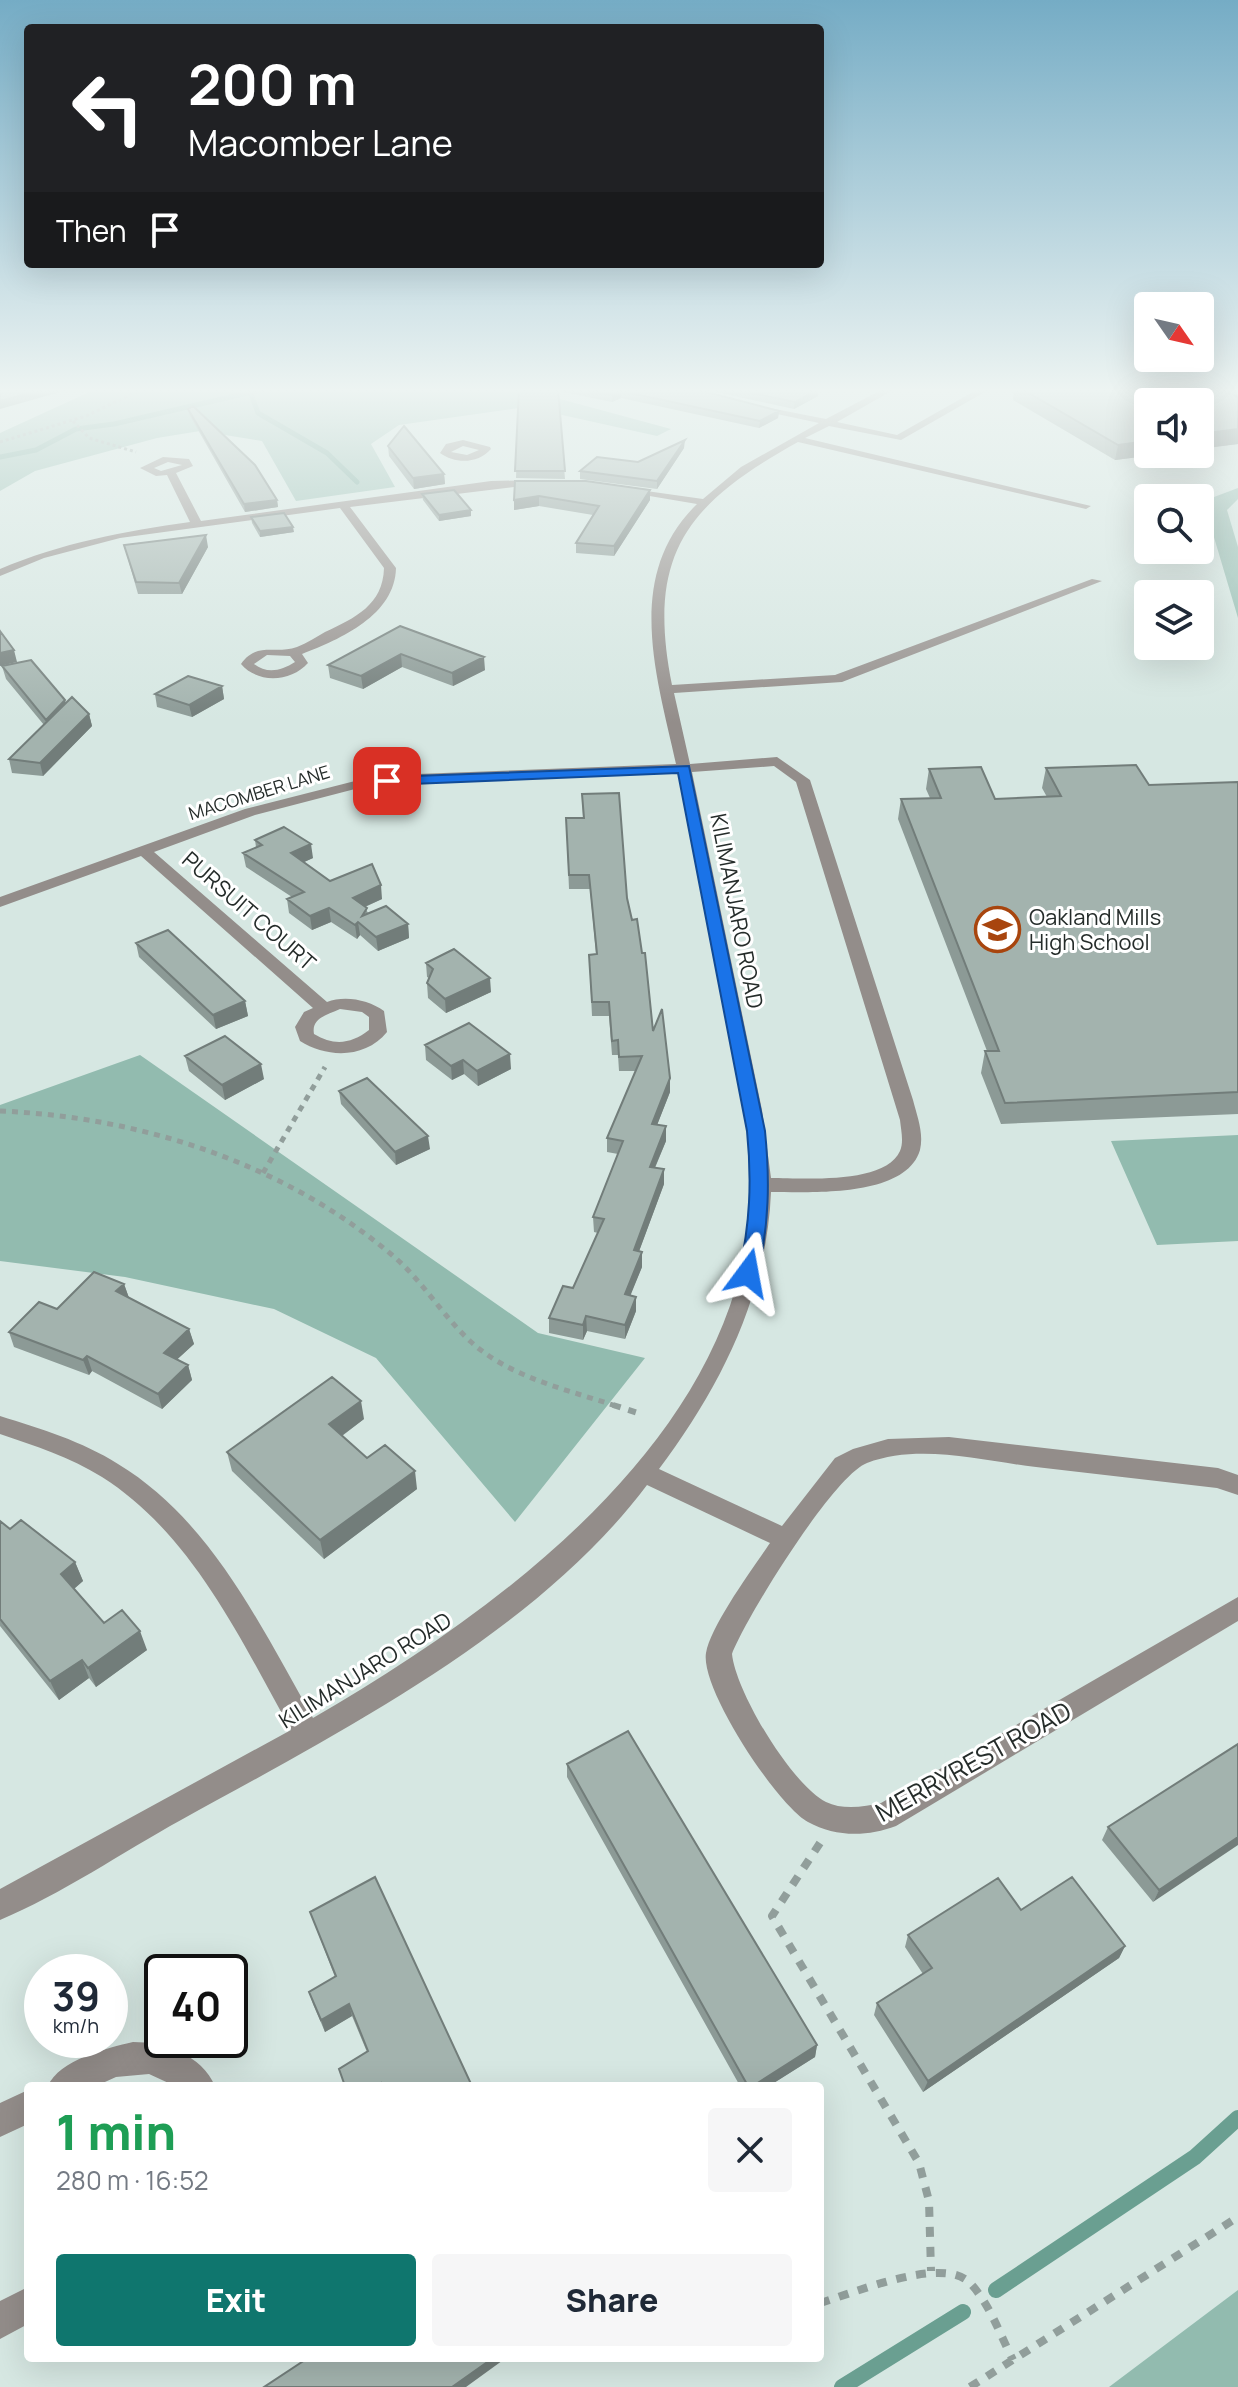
<!DOCTYPE html>
<meta charset="utf-8">
<style>
body{margin:0;font-family:Manrope,sans-serif;background:#f6f6f7;color:#1f2937;height:100vh;display:flex;flex-direction:column;font-size:30px;white-space:nowrap}
*{box-sizing:border-box;margin:0}
p{font-size:26px;color:#747a83}
.icon{flex:none;width:44px;height:44px;fill:none;stroke:currentColor;stroke-width:2;stroke-linecap:round;stroke-linejoin:round}
.map{position:relative;flex:1;overflow:hidden}
.sheet{position:absolute;left:24px;top:2082px;width:800px;height:280px;display:flex;flex-direction:column;background:#fff;border-radius:8px;box-shadow:0 8px 32px #0002}
.sheet>*{flex:none}
.hud{position:absolute;left:24px;top:24px;width:800px;height:244px;border-radius:8px;box-shadow:0 8px 32px #0002;background:#202124;color:#fff;overflow:hidden}
.needle{width:52px;rotate:124deg}
.controls{position:absolute;left:1134px;top:292px;display:grid;gap:16px}
.controls a{display:grid;place-items:center;width:80px;height:80px;border-radius:8px;background:#fff;box-shadow:0 8px 32px #0002;font-size:40px}
.speed{position:absolute;left:24px;top:1954px;display:flex;gap:16px;font-size:40px;font-weight:700;text-align:center}
.speed>*{display:grid;place-content:center;width:104px;height:104px;border-radius:50%;background:#fff;box-shadow:0 8px 32px #0002;line-height:1}
.speed small{font-size:20px;font-weight:400}
.speed .limit{border:4px solid #111;border-radius:12px;background:#fff;color:#111}
.pin{position:absolute;display:grid;place-items:center;width:68px;height:68px;color:#fff;margin:-34px;border-radius:16px;box-shadow:0 4px 12px #0006}
.me{position:absolute;width:88px;margin:-44px;rotate:13deg;stroke-linejoin:round;filter:drop-shadow(0 0 6px #0008)}
.turn{display:flex;align-items:center;gap:28px;height:168px;padding:0 32px;font-size:36px}
.turn .icon{width:104px;height:104px;stroke-width:2.5}
.turn b{display:block;font-size:56px;line-height:68px}
.then{display:flex;align-items:center;height:76px;padding:0 32px;background:#0003;gap:16px;font-size:30px}
.round{display:grid;place-items:center;flex:none;width:84px;height:84px;border-radius:8px;background:#f6f6f7}
.head{display:flex;align-items:center;justify-content:space-between;height:136px;padding:0 32px}
h1{font-size:48px;font-weight:800;line-height:60px;color:#1e9e55}
.cta{display:flex;gap:16px;margin-top:auto;padding:16px 32px}
.cta a{flex:1;height:92px;border-radius:8px;background:#0f766e;color:#fff;font-size:32px;font-weight:800;line-height:92px;text-align:center}
.cta a+a{background:#f6f6f7;color:#1f2937}
.map>svg:first-child{display:block}
.green{fill:#92bbaf}
.lines{fill:none;stroke-linecap:round;stroke-linejoin:round}
.stream-far1{stroke:#6a9f91;stroke-width:5}
.stream{stroke:#6a9f91;stroke-width:16}
.path-far3{stroke:#919e9b;stroke-width:3;stroke-dasharray:3 3;stroke-linecap:butt}
.path-far2{stroke:#919e9b;stroke-width:5;stroke-dasharray:6 6;stroke-linecap:butt}
.path-far1{stroke:#919e9b;stroke-width:6;stroke-dasharray:8 8;stroke-linecap:butt}
.path{stroke:#919e9b;stroke-width:8;stroke-dasharray:10 10;stroke-linecap:butt}
.minor{fill:#938d8a;fill-rule:evenodd}
.wall{fill:#8c9a96}
.shaded-wall{fill:#727d7a}
.building{fill:#a3b3ae;stroke:#727d7a;stroke-width:2}
.route{fill:#1a73e8;stroke:#114b97;stroke-width:2}
.labels{text-anchor:middle;dominant-baseline:central;stroke-width:6;stroke-linejoin:round;paint-order:stroke}
.far-street-label{font-size:18px;fill:#252c2a;stroke:#fff}
.street-label{font-size:22px;fill:#252c2a;stroke:#fff}
.poi-label{font-size:22px;fill:#252c2a;stroke:#fff;text-anchor:start}
.near-street-label{font-size:26px;fill:#252c2a;stroke:#fff}
</style>
<div class="map">
<svg width="1238" height="2387" viewBox="0 0 1238 2387">
<rect width="100%" height="100%" fill="#d6e7e2"/>
<path class="green" d="M96,389H523L671,429L657,436L526,407L399,425L371,444L395,487L296,501L262,441L200,431L157,438L35,471L0,491V433Z
M1238,488V499L1227,510L1238,547V618L1205,507L1214,497Z
M140,1055L538,1333L645,1358L515,1522L376,1358L274,1309L125,1277L0,1261V1105Z
M1238,1135V1241L1157,1245L1111,1141Z
M1238,2290V2387H1109Z"/>
<g class="lines">
<path class="stream-far1" d="M251,394L258,413L327,453L357,482
M0,457L36,450L76,429L114,424L265,389"/>
<path class="stream" d="M996,2290L1195,2157L1238,2118
M842,2387L963,2312"/>
<path class="path-far3" d="M73,421L89,438L136,452
M0,442L86,416L143,389"/>
<path class="path-far2" d="M0,1111C141,1117 283,1163 392,1255C422,1280 442,1315 470,1341C510,1378 569,1390 619,1407
M263,1173L325,1067"/>
<path class="path-far1" d="M613,1405L638,1413"/>
<path class="path" d="M820,1843L772,1916L919,2163L929,2201L931,2271
M820,2303C854,2293 943,2255 970,2283C990,2304 1000,2335 1013,2360
M970,2387L1238,2217"/>
<path class="minor" d="M883,389H895L837,422L897,435L978,389H990L901,440L829,426L805,438L1091,506L1086,509L798,442C686,504 646,555 672,685L835,675L1092,579L1102,581L842,682L674,693L690,764L777,757L810,780L913,1100C917,1116 924,1133 920,1150C906,1198 809,1192 771,1192C767,1295 720,1388 659,1469L782,1526L835,1458L853,1449L888,1439L949,1437L1218,1468L1238,1475V1495L1217,1488C1157,1481 1096,1474 1036,1467C982,1461 920,1443 867,1463C834,1475 746,1617 732,1654C736,1692 791,1784 826,1802C842,1810 864,1807 881,1803L1238,1597V1621L896,1826C867,1837 835,1837 808,1822C777,1805 700,1689 706,1653C711,1625 753,1568 770,1543L647,1485C536,1633 340,1732 181,1820C123,1852 60,1895 0,1920V1889L291,1730C241,1640 192,1534 102,1477C70,1457 35,1446 0,1434V1416C41,1429 82,1441 118,1464C211,1520 261,1627 313,1718C503,1608 752,1428 751,1182C751,1130 737,1078 728,1027C712,942 696,857 678,773L417,782L355,789L255,815L154,852L327,1002C345,995 369,1000 384,1011L387,1032C365,1059 327,1058 300,1041L295,1027L304,1012L313,1008L141,856L0,907V897L245,809L355,781L417,774L676,764C657,677 623,576 697,504L620,491L625,488L703,499L741,467L819,423L749,408V404L826,419ZM774,766L796,782L900,1120C901,1130 904,1142 900,1151C885,1185 802,1178 771,1178L762,1110L692,772ZM340,1009L362,1012L369,1017V1030C351,1044 334,1046 314,1034C311,1018 327,1015 340,1009Z
M463,440L490,447L491,449C478,464 455,464 440,453L446,444ZM463,446L479,450L467,455L451,452Z
M163,457L189,459L193,466L176,473L201,521L491,481L541,480L546,483L350,507L396,568C395,615 341,639 302,654L308,663C291,682 258,684 241,664C257,641 275,655 297,647C307,643 316,637 325,632C355,618 383,605 384,568L340,508L120,538L44,558L0,576V569C61,543 125,531 190,522L167,475L156,476L140,468ZM168,462L182,465L161,471L154,468ZM267,655L290,656L295,662C281,671 267,674 254,664Z
M133,2042C164,2042 202,2055 215,2086H175L149,2074L116,2077L96,2086H48C59,2060 107,2048 133,2042Z
M28,2090V2124L0,2137V2103Z
M28,2287V2324L0,2339V2301Z"/>
</g>
<path class="wall" d="M519,389H695L779,411L778,418L759,428L621,398L612,402L558,391L565,479L516,478Z
M702,389H818V396L794,409Z
M1014,389H1223L1238,397V444L1148,454H1162L1115,460L1013,400Z
M188,409L277,500L278,507L245,512L190,416Z
M388,446L444,474L445,484L414,489L389,456Z
M684,448L657,489L580,479V471L638,462Z
M515,481L650,490V500L614,556L576,553V543L593,515L539,506L514,510Z
M422,494L471,516L439,521L423,500Z
M251,517L294,532L260,537L252,523Z
M124,545L208,547L182,594H138Z
M400,626L485,670L453,686L402,667L363,689L330,678L328,665Z
M2,666L66,703L89,714L92,726L43,776L12,773L9,759L44,725L6,679Z
M222,686L224,699L192,717L157,707L155,694Z
M1046,768L1149,785L1238,782V1114L1001,1124L981,1073L985,1051H987L898,819L901,799L930,798L926,789L929,769L995,799L1047,797L1042,788Z
M582,794L627,898L653,1031L670,1092L657,1125L666,1141L655,1168L664,1184L639,1251L642,1267L630,1295L636,1297V1311L625,1339L587,1331L583,1340L549,1333V1318L573,1288L598,1233L594,1232L593,1217L618,1154L607,1152V1138L636,1071H619L618,1055H612L609,1016H592L589,955L596,954L590,889H569L566,818H583Z
M255,840L313,858L304,862L330,881L382,899L365,907L368,913L408,924L409,938L378,951L360,935L357,939L331,922L312,930L289,913L287,899L292,897L246,867L243,853L256,847Z
M136,943L245,1001L248,1016L216,1029L139,957Z
M426,963L491,992L446,1013L428,998L427,983L429,978L427,977Z
M425,1045L511,1069L478,1086L464,1074L452,1080L426,1060Z
M185,1056L264,1079L225,1100L189,1071Z
M339,1091L430,1149L396,1165L341,1104Z
M124,1284L129,1298L189,1329L194,1344L177,1359L188,1365L192,1380L162,1409L92,1371L89,1375L14,1347L9,1332L57,1309Z
M364,1419L342,1436L367,1458L417,1489L324,1559L232,1471L227,1452Z
M0,1521L10,1529L75,1562L83,1581L74,1589L104,1623L147,1650L96,1687L89,1678L59,1700L0,1626Z
M1238,1744L1153,1902L1102,1840L1108,1827Z
M567,1764L817,2045L815,2057L769,2086H740L567,1777Z
M1021,1910L1125,1946L1119,1958L923,2092L874,2015L877,2003L923,1974L905,1947L908,1935Z
M310,1912L472,2086H345L339,2069L367,2052L352,2016L325,2032L313,2004L309,1992L335,1977Z"/>
<path class="shaded-wall" d="M44,389H71L0,409V401Z
M818,389V396L794,409L795,402Z
M621,391V398L612,402V395Z
M779,411L778,418L759,428L760,421Z
M1238,429V444L1200,449V434Z
M685,440L684,448L657,489V481Z
M1148,441V454H1162L1115,460L1118,445Z
M444,474L445,484L414,489L413,478Z
M650,490V500L614,556V546Z
M539,496V506L514,510V500Z
M277,500L278,507L245,512L244,504Z
M471,510V516L439,521V515Z
M293,527L294,532L260,537V531Z
M206,535L208,547L182,594L179,583Z
M14,650L17,662L0,666V653Z
M401,654L402,667L363,689L361,676Z
M484,657L485,670L453,686L452,673Z
M222,686L224,699L192,717L189,705Z
M65,700L69,713L50,733L46,720Z
M89,714L92,726L43,776L40,763Z
M311,844L313,858L293,867L291,853Z
M381,885L382,899L355,911L353,898Z
M329,908L331,922L312,930L310,916Z
M358,922L360,935L357,939L355,925Z
M408,924L409,938L378,951L376,937Z
M490,978L491,992L446,1013L445,999Z
M245,1001L248,1016L216,1029L213,1015Z
M510,1054L511,1069L478,1086L477,1071Z
M463,1060L464,1074L452,1080L451,1066Z
M261,1064L264,1079L225,1100L222,1085Z
M670,1078V1092L652,1138V1124Z
M666,1126V1141L649,1181L650,1167Z
M428,1136L430,1149L396,1165L395,1152Z
M664,1169V1184L634,1265V1250Z
M642,1252V1267L625,1309V1294Z
M124,1284L129,1298L116,1291Z
M636,1297V1311L625,1339V1325Z
M586,1316L587,1331L583,1340V1325Z
M189,1329L194,1344L169,1367L164,1353Z
M87,1356L92,1371L89,1375L83,1360Z
M188,1365L192,1380L162,1409L158,1394Z
M361,1401L364,1419L332,1443L329,1424Z
M415,1471L417,1489L324,1559L320,1540Z
M75,1562L83,1581L69,1593L61,1574Z
M140,1631L147,1650L96,1687L88,1668Z
M82,1660L89,1678L59,1700L50,1681Z
M1238,1837V1845L1153,1902L1159,1890Z
M1125,1946L1119,1958L923,2092L928,2081Z
M349,2004L352,2016L325,2032L321,2020Z
M817,2045L815,2057L769,2086H753Z
M493,2358H506L466,2387H452Z"/>
<path class="building" d="M0,389H44L0,401Z
M519,389H558L565,471H515Z
M582,389H695L779,411L760,421L621,391L612,395Z
M734,389H818L795,402Z
M1022,389H1223L1238,397V429L1200,434V402H1148V441L1118,445Z
M193,406L255,465L277,500L244,504L188,409Z
M404,426L444,474L413,478L388,446Z
M685,440L657,481L580,471L597,457L638,462Z
M515,481H586L650,490L614,546L576,543L599,506L539,496L514,500Z
M454,490L471,510L439,515L422,494Z
M284,513L293,527L260,531L251,517Z
M206,535L179,583L136,582L124,545Z
M400,626L484,657L452,673L401,654L361,676L328,665Z
M0,631L14,650L0,653Z
M31,660L65,700L46,720L2,666Z
M188,676L222,686L189,705L155,694Z
M72,697L89,714L40,763L9,759Z
M1136,765L1149,785L1238,782V1092L1005,1103L985,1051H999L901,799L941,798L929,769L981,767L995,799L1061,796L1046,768Z
M619,793L627,898L632,920L637,919L642,953H645L653,1031L662,1009L670,1078L652,1124L666,1126L650,1167L664,1169L634,1250L642,1252L625,1294L636,1297L625,1325L586,1316L583,1325L549,1318L563,1286L573,1288L604,1219L593,1217L623,1141L607,1138L642,1056L619,1057L618,1040L612,1041L609,1002H592L589,955L597,954L589,875H569L566,818H584L582,794Z
M284,827L311,844L291,853L330,881L372,864L381,885L353,898L367,908L362,916L386,906L408,924L376,937L358,922L355,925L329,908L310,916L287,899L304,892L243,853L262,845L255,840Z
M168,930L245,1001L213,1015L136,943Z
M454,949L490,978L445,999L427,983L433,969L426,963Z
M469,1023L510,1054L477,1071L463,1060L451,1066L425,1045Z
M225,1036L261,1064L222,1085L185,1056Z
M367,1078L428,1136L395,1152L339,1091Z
M94,1272L124,1284L116,1291L189,1329L164,1353L188,1365L158,1394L87,1356L83,1360L9,1332L39,1302L57,1309Z
M332,1377L361,1401L329,1424L367,1458L385,1445L415,1471L320,1540L227,1452Z
M21,1520L75,1562L61,1574L104,1623L122,1610L140,1631L88,1668L82,1660L50,1681L0,1619V1521L10,1529Z
M628,1731L817,2045L753,2086H748L567,1764Z
M1238,1744V1837L1159,1890L1108,1827Z
M375,1877L472,2086H382L381,2083L376,2086H345L339,2069L368,2051L349,2004L321,2020L309,1992L336,1976L310,1912Z
M1072,1877L1125,1946L928,2081L877,2003L932,1968L908,1935L998,1878L1021,1910Z
M308,2358H493L452,2387H264Z"/>
<linearGradient id="sky" x2="0" y2="1"><stop stop-color="#75acc5"/><stop offset="0.54" stop-color="#edf4f2"/><stop offset="1" stop-color="#edf4f2" stop-opacity="0"/></linearGradient>
<rect width="1238" height="723" fill="url(#sky)"/>
<path class="route" d="M689,766L765,1131C770,1181 769,1224 758,1273L748,1280L739,1273C750,1224 752,1181 747,1131L678,773L387,785L381,781L387,777Z"/>
<defs>
<symbol id="school-ring" viewBox="-11 -11 22 22"><circle r="9.5" fill="#fff" stroke="#a8450e" stroke-width="1.5"/><path d="M0-5L7-2L0 1L-7-2ZM-4 1L0 2.5L4 1V4Q0 6-4 4Z" fill="#a8450e"/></symbol>
</defs>
<g fill-rule="evenodd">
<use href="#school-ring" x="972" y="904" width="51" height="51"/>
</g>
<g class="labels">
<g class="far-street-label">
<text transform="translate(259 792) rotate(-17)">MACOMBER LANE</text>
</g>
<g class="street-label">
<text transform="translate(249 911) rotate(41)">PURSUIT COURT</text>
<text transform="translate(737 911) rotate(79)">KILIMANJARO ROAD</text>
<text transform="translate(365 1670) rotate(-32)">KILIMANJARO ROAD</text>
</g>
<g class="poi-label">
<text x="1029" y="917">Oakland Mills<tspan x="1029" dy="25">High School</tspan></text>
</g>
<g class="near-street-label">
<text transform="translate(973 1761) rotate(-29)">MERRYREST ROAD</text>
</g>
</g>
</svg>
<div class="controls">
<a><svg class="needle" viewBox="-14 -14 28 28"><path d="M0-13l5 13h-10z" fill="#e53935"/><path d="M0 13l5-13h-10z" fill="#747a83"/></svg></a>
<a><svg class="icon" aria-label="sound" viewBox="0 0 24 24"><path d="M4 9h4l5-4v14l-5-4H4zM17 9q2 3 0 6"/></svg></a>
<a><svg class="icon" aria-label="search" viewBox="0 0 24 24"><circle cx="10" cy="10" r="6"/><path d="M15 15l6 6"/></svg></a>
<a><svg class="icon" aria-label="layers" viewBox="0 0 24 24"><path d="M12 4l9 5-9 5-9-5zM3 14l9 5 9-5"/></svg></a>
</div>
<div class="speed"><div>39<small>km/h</small></div><div class="limit">40</div></div>
<div class="pin" style="left:387px;top:781px;background:#d93025"><svg class="icon" aria-label="arrive" viewBox="0 0 24 24"><path d="M6 21V4h12l-3 4 3 4H6"/></svg></div>
<svg class="me" style="left:748px;top:1273px" viewBox="-20 -20 40 40"><path d="M0-17L14 15 0 8-14 15z" fill="#1a73e8" stroke="#fff" stroke-width="4"/></svg>
<div class="hud">
<div class="turn"><svg class="icon" aria-label="left" viewBox="0 0 24 24"><path d="M17 20v-9H6M10 6l-5 5 5 5"/></svg><div><b>200 m</b>Macomber Lane</div></div>
<div class="then">Then<svg class="icon" aria-label="arrive" viewBox="0 0 24 24"><path d="M6 21V4h12l-3 4 3 4H6"/></svg></div>
</div>
<section class="sheet">
<div class="head"><div><h1>1 min</h1><p>280 m · 16:52</p></div><a class="round"><svg class="icon" aria-label="close" viewBox="0 0 24 24"><path d="M6 6l12 12M18 6L6 18"/></svg></a></div>
<div class="cta"><a>Exit</a><a>Share</a></div>
</section>
</div>
